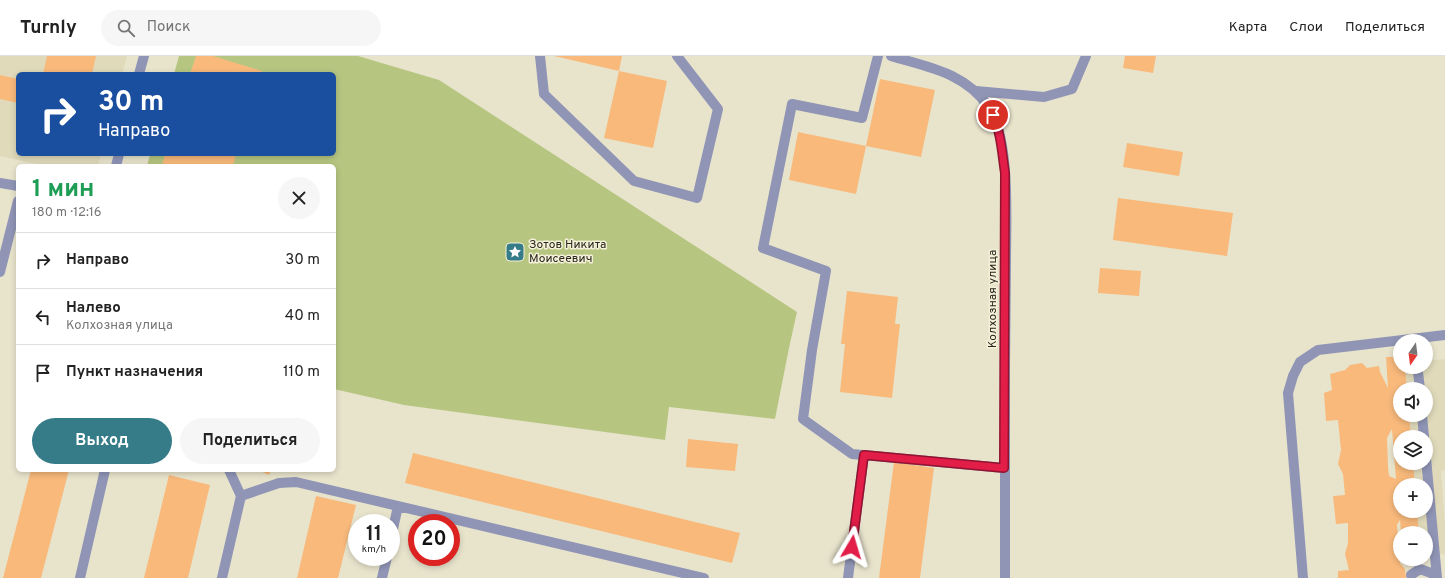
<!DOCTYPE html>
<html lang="ru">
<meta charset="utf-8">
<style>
body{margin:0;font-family:Overpass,sans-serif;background:#f6f6f6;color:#222;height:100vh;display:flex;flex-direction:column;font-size:15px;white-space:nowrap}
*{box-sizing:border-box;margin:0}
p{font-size:13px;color:#767676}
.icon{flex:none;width:22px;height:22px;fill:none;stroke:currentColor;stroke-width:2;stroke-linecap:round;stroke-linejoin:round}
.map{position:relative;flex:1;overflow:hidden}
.drawer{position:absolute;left:16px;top:108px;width:320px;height:308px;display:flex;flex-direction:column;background:#fff;border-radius:6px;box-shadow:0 2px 6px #0003}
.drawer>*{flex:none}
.banner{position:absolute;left:16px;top:16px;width:320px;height:84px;border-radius:6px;box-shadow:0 2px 6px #0003;background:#1a4fa0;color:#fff;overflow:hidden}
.needle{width:26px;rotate:194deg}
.fabs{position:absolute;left:1393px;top:278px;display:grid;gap:8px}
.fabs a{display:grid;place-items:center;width:40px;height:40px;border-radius:50%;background:#fff;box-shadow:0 2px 6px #0003;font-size:20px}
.speed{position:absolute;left:348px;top:458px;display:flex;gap:8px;font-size:20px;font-weight:700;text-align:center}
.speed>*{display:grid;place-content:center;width:52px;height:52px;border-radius:50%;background:#fff;box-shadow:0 2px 6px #0003;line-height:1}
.speed small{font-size:10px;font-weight:400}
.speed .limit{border:6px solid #d22;background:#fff;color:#111}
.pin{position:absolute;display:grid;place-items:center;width:34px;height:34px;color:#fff;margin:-17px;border:2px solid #fff;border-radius:50%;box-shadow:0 1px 4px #0007}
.me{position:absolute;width:44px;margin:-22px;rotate:7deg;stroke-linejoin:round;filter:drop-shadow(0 0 3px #0008)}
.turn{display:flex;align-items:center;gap:14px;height:84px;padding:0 16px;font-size:18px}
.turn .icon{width:52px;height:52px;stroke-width:2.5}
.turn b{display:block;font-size:28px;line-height:34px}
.round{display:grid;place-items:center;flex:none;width:42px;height:42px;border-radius:21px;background:#f6f6f6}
.head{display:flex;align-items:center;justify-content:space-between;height:68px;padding:0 16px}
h1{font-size:24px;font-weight:700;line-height:30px;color:#1e9e55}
.action{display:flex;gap:8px;margin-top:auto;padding:8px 16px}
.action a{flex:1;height:46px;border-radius:24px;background:#367c88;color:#fff;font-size:16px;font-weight:700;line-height:46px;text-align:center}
.action a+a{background:#f6f6f6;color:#222}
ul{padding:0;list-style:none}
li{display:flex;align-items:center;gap:12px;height:56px;padding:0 16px;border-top:1px solid #e0e0e0}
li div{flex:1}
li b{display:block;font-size:15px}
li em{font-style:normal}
header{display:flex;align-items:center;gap:24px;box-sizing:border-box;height:56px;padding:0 20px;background:#fff;border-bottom:1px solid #e0e0e0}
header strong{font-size:19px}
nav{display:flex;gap:22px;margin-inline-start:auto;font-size:14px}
.search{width:280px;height:36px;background:#f6f6f6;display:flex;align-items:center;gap:10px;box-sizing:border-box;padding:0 14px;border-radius:22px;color:#767676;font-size:15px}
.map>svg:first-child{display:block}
.built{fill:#e0dabb}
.green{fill:#b6c681}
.building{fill:#f8b97b;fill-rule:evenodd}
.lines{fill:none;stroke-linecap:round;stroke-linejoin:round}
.minor{stroke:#9095b6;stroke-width:10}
.route-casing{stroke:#92132f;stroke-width:10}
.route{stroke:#e11d48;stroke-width:7}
.labels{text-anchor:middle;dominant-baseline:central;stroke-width:3;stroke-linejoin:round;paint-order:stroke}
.poi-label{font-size:12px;fill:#28261d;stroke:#f5f1d9;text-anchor:start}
.street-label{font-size:12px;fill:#28261d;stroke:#f5f1d9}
</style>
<header>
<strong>Turnly</strong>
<div class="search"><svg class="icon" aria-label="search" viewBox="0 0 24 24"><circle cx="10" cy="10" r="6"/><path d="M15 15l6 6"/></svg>Поиск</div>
<nav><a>Карта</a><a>Слои</a><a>Поделиться</a></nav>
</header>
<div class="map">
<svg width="1445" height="522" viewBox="0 0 1445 522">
<rect width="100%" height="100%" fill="#e8e4cc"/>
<path class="built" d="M0,0H127L122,18H18V98H101L98,110H46L0,100Z
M1445,303V414L1441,415L1445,467V498L1426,500V477H1419L1417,455H1426V429H1415L1413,407H1426V381H1411L1409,359H1426V333H1407L1405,311H1426V305Z"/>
<path class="green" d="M179,0H358L439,24L797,256L789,292L775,363L669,351L665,384L404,349L334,333V110H147L150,98H334V18H174Z"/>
<path class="building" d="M47,0H96L92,18H43Z
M196,0H213L262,15L261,18H190Z
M554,0H622L619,15Z
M1125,0H1156L1153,17L1123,12Z
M619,15L667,25L653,92L604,82Z
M0,19L18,23V47L0,43Z
M880,23L935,34L921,101L866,90Z
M798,76L866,90L856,138L789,124Z
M1127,87L1183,96L1179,120L1123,111Z
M165,98H236L233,110H162Z
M1118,142L1233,157L1227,200L1113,184Z
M1100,212L1141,215L1139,240L1098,237Z
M847,235L898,241L895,268H900L892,342L840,336L845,288H841Z
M1386,301H1400V311H1405L1407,333H1400V359H1409L1411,381H1400V407H1413L1415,429H1400V455H1417L1419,477H1401L1400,464L1397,469L1400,507L1405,513L1406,522H1338V515L1349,514L1345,498L1348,487V467L1336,468L1333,440L1345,439L1343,418L1338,408L1341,394L1338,364L1326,365L1324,337L1332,334L1330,318L1345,314L1350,309L1362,307L1367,312L1379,310L1380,316L1388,332ZM1392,373L1396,423L1389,420L1388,411L1387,382Z
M688,383L738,388L735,415L686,411Z
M413,397L740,477L732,507L405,427Z
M894,406L934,412L920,522H879Z
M31,414H69L41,522H3Z
M258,414H271L269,419Z
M169,419L210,429L188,522H144Z
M316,440L356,449L338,522H297Z"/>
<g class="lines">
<path class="minor" d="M540,0L544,38L634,125L697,142L718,53L677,0
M878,0L862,62L792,48L763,192L826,215L812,294L803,363L852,398L1004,412
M891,0C927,11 964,16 988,50C1011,82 1006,164 1006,204C1006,239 1005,275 1005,310C1005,381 1005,451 1005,522
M139,18L144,0
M976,35L1044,41L1072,33L1086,0
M116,110L119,98
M0,127L18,130
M0,216L18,145
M1418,316L1420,333
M1422,359L1424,381
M1426,402L1437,522
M241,440L279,427L296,426L704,522
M391,482L398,450
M1411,519L1420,513L1431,517L1437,522
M80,522L105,414
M222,522L241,440L229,414
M382,522L387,501
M848,522L864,399
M1303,522L1288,337L1293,320L1300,306L1318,294L1445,279"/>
</g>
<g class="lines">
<defs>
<path id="route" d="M852,491L864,399L1004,412L1005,117C1002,97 1001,77 993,59"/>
</defs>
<use href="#route" class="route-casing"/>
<use href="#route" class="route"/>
</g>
<defs>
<symbol id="sight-square" viewBox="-11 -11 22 22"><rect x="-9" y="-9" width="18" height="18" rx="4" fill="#367c88" stroke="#f5f1d9"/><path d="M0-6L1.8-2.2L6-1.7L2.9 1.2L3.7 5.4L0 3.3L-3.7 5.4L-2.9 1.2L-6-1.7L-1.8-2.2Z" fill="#fff"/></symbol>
</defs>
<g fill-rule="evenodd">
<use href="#sight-square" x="504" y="185" width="22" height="22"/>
</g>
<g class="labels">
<g class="poi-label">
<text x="529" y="189">Зотов Никита<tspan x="529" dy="14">Моисеевич</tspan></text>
</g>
<g class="street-label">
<text transform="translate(993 243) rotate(-90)">Колхозная улица</text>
</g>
</g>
</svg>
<div class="fabs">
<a><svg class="needle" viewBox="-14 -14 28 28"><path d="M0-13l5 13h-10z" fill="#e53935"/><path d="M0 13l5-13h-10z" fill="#767676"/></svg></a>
<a><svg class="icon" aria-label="sound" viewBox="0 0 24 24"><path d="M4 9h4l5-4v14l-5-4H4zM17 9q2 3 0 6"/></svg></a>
<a><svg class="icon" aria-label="layers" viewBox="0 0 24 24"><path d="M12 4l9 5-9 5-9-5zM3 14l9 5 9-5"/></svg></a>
<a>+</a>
<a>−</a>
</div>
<div class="speed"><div>11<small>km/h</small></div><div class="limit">20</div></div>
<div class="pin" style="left:993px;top:59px;background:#d93025"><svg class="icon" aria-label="arrive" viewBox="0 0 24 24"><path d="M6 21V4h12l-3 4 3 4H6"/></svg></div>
<svg class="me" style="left:852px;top:491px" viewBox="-20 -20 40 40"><path d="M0-17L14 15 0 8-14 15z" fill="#e11d48" stroke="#fff" stroke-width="4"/></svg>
<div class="banner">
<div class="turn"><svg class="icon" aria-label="right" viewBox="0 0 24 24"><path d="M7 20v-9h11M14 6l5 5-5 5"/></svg><div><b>30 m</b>Направо</div></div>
</div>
<section class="drawer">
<div class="head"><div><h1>1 мин</h1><p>180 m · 12:16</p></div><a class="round"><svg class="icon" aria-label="close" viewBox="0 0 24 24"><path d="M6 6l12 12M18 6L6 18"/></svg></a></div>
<ul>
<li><svg class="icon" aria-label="right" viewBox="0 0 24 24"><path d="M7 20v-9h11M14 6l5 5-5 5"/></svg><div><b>Направо</b></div><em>30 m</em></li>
<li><svg class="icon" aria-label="left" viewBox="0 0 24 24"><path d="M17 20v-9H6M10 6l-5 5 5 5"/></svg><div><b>Налево</b><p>Колхозная улица</p></div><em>40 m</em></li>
<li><svg class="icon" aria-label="arrive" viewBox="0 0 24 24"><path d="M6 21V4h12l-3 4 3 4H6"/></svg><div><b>Пункт назначения</b></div><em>110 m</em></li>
</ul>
<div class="action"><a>Выход</a><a>Поделиться</a></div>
</section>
</div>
